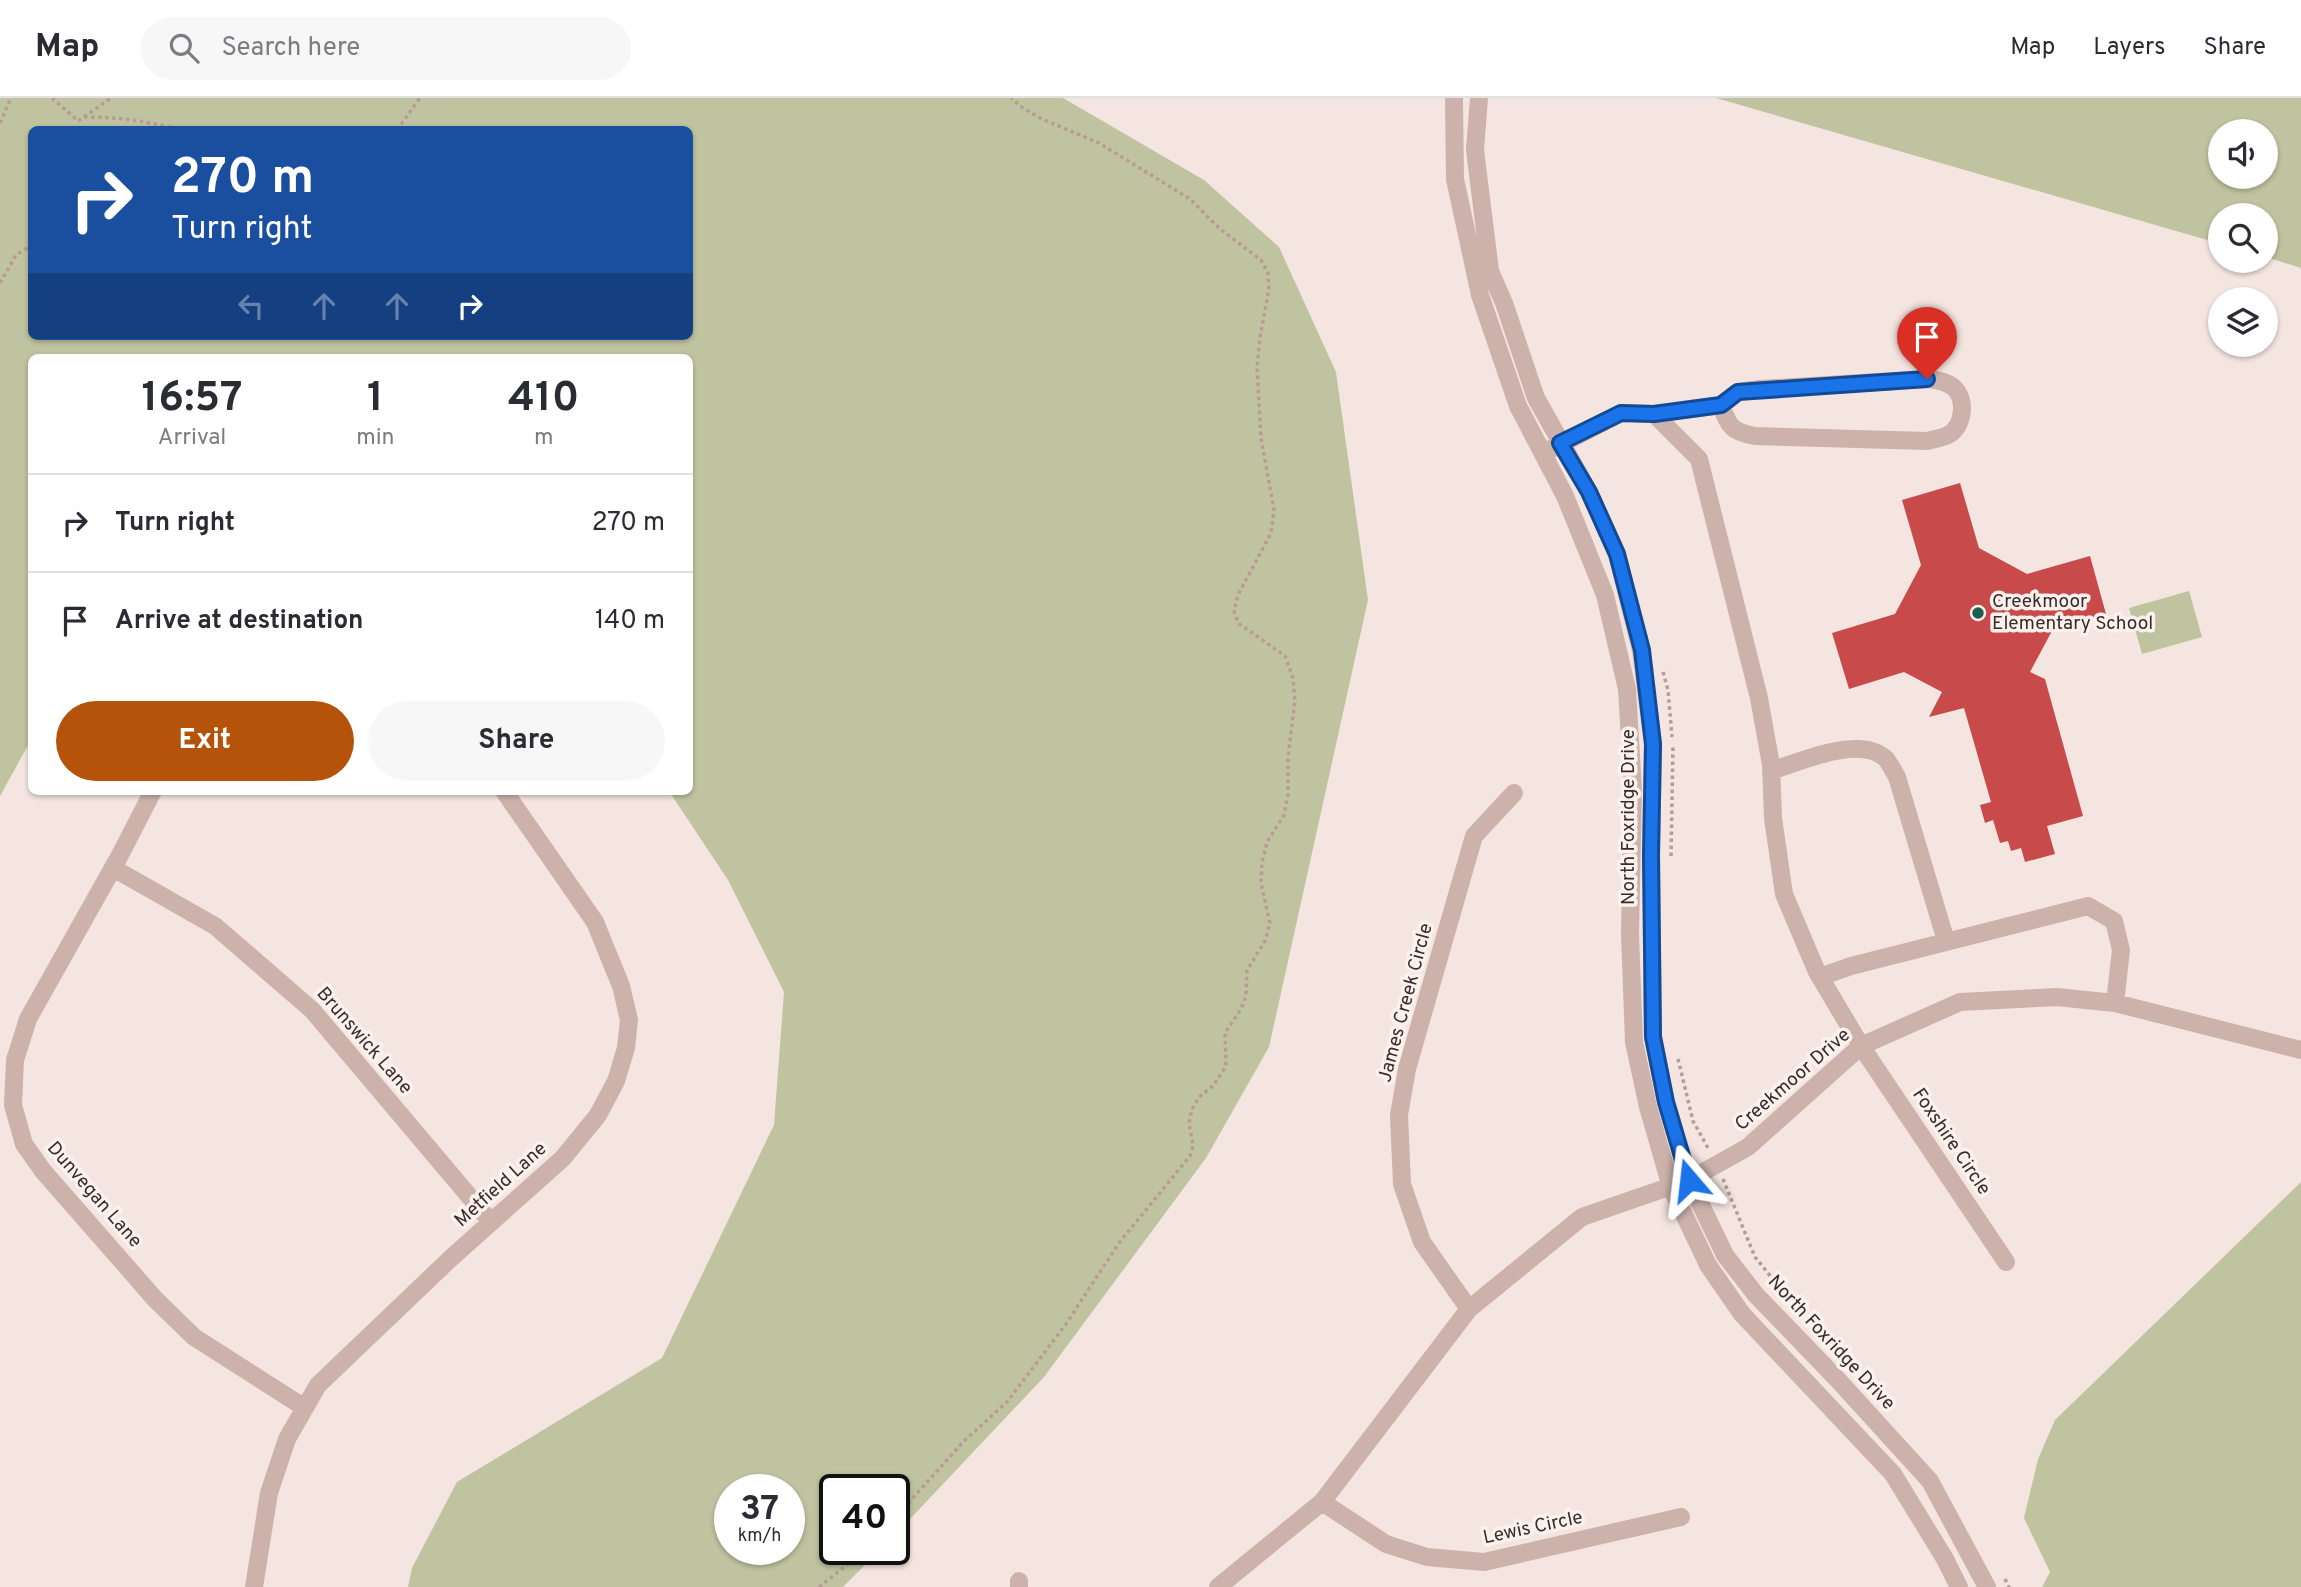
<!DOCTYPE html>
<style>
body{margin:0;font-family:Overpass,sans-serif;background:#f7f7f7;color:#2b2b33;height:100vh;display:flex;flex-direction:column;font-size:26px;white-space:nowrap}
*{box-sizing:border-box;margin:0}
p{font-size:23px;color:#7c7c81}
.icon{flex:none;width:38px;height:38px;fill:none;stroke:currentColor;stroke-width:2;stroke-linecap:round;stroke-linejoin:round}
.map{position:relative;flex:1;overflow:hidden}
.sheet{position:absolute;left:28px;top:256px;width:665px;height:441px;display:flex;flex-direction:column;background:#fff;border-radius:10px;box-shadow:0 2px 5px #0004}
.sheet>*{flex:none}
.banner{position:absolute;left:28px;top:28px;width:665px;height:214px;border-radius:10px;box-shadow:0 2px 5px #0004;background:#1a4fa0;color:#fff;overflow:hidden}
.controls{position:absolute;left:2208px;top:21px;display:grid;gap:14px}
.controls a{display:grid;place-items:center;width:70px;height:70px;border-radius:50%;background:#fff;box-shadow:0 2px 5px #0004;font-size:35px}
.speed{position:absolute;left:714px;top:1376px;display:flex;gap:14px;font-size:35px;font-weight:700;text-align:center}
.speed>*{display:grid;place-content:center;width:91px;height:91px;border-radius:50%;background:#fff;box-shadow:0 2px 5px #0004;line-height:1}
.speed small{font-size:18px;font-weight:400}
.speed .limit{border:4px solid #111;border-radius:10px;background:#fff;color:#111}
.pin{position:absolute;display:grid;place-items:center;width:60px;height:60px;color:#fff;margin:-72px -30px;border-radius:50% 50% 50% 0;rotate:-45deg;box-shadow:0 0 7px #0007}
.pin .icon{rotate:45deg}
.me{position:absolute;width:77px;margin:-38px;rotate:343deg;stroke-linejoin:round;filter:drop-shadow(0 0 5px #0008)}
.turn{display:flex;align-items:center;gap:24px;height:147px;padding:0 28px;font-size:32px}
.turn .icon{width:91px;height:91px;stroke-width:2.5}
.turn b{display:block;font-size:49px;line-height:60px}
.lanes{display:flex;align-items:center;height:66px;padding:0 28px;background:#0003;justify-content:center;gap:35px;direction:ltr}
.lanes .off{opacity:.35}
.eta{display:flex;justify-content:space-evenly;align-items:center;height:119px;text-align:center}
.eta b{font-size:42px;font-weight:700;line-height:49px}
.action{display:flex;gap:14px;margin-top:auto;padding:14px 28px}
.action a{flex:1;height:80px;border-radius:42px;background:#b45309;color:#fff;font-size:28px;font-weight:700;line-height:80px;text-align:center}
.action a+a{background:#f7f7f7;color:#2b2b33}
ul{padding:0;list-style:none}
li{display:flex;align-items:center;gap:21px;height:98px;padding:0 28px;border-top:2px solid #e1e1e2}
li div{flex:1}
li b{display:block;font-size:26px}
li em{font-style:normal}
header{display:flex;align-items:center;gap:42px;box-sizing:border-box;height:98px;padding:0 35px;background:#fff;border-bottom:2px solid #e1e1e2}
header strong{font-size:33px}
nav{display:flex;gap:38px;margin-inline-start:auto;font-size:24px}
.search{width:490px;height:63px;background:#f7f7f7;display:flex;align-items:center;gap:18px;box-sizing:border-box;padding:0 24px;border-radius:38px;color:#7c7c81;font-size:26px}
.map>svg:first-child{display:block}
.green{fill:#c0c39f;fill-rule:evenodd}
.building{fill:#c84a4b}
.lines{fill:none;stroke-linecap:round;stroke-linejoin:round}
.path{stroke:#b89b95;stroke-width:3.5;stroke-dasharray:3.5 3.5;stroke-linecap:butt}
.minor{stroke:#ccb2ab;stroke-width:18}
.route-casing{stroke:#114b97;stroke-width:18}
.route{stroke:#1a73e8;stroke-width:12}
.poi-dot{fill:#1f5d51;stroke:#fbf1ed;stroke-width:2.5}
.labels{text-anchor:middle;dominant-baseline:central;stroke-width:7;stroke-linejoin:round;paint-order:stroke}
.poi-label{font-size:19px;fill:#3a2b2a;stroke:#fbf1ed;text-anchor:start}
.street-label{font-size:19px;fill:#3a2b2a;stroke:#fbf1ed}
</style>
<header>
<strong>Map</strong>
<div class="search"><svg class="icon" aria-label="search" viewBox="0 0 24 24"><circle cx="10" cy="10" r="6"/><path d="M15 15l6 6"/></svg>Search here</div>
<nav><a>Map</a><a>Layers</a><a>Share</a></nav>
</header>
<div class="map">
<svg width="2301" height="1489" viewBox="0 0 2301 1489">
<rect width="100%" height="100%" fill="#f4e5e0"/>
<path class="green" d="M0,0H1063L1204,82L1279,149L1336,274L1368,502L1269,949L1206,1060L1044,1279L894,1438V1391H835V1451H881L843,1489H408L412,1470L457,1384L662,1260L774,1027L784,894L728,782L669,693H690V259H32L31,642L0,698ZM32,32H690V238H32ZM730,1391H789V1451H730Z
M1716,0H2301V170L2266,159V117H2221V146ZM2221,33H2266V79H2221Z
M2189,493L2202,539L2142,556L2129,510Z
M2301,1084V1489H2042L2050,1474L2024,1420L2038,1361L2055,1322Z"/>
<path class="building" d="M1960,385L1979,450L2027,476L2090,458L2106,516L2053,531L2030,574L2045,581L2083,718L2047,728L2055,756L2025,764L2021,750L2011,753L2008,743L2000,745L1993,722L1985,725L1980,707L1991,704L1964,610L1929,619L1942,594L1904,574L1849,591L1832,535L1895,516L1921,467L1902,402Z"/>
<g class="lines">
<path class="path" d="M52,0L78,23L111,0
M84,19C118,19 148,23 180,32
M0,25L11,0
M397,32L420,0
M0,185L16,157L32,147
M1663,574L1668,592L1672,639
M1671,758L1673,647
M1678,961L1693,1023L1709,1052
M1723,1081L1755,1159L1801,1216
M1874,1292L1892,1312
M894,1421L964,1343L1007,1304L1066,1226L1119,1145L1190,1058L1193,1048L1189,1025L1192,1011L1199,999L1213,988L1226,968L1225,935L1241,911L1246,898L1247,872L1265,843L1270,825L1261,785L1262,764L1267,744L1284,717L1288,696V659L1295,603L1293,580L1285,558L1238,525L1234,513L1238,497L1271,435L1274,412L1261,340L1257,270L1260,239L1269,191L1268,175L1261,162L1220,131L1190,101L1099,45L1042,21L1023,10L1011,0
M2005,1481L2009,1489
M819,1489L867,1451"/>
<path class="minor" d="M1454,0L1455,81L1480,197L1518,308L1565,398L1605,497L1627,591L1633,692L1630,836L1634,944L1648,1009L1671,1089L1708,1167L1742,1216L1893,1376L1945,1461L1959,1489
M1479,0L1475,52L1490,173L1504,205L1536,300L1589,394L1617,456L1641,552L1653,646L1651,757L1653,939L1666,1004L1689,1082L1725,1157L1756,1197L1838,1282L1930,1383L1987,1489
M1654,316L1721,307L1738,294L1760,291L1927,281C1936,282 1946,283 1953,289C1967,300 1964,329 1948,337C1942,340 1934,341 1927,343L1755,338C1732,334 1729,329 1721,307
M1551,351L1621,315L1654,316L1699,361L1759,600L1771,667L1773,720L1784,796L1817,874L1861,948L2006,1164
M1771,673C1799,664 1861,636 1886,661C1890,666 1894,674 1897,679L1946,843
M153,693L119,759L28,921L15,962L13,1007L24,1046L43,1073L155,1201L194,1239L305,1310
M113,770L215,828L312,912L491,1124
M1820,879L1851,868L2088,808L2114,823L2121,852L2115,905
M1469,1211L1422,1144L1402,1086L1399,1017L1407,971L1474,738L1514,695
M1322,1404L1386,1446L1427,1459L1484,1464L1681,1419
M1019,1483V1489
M254,1489L269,1395L287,1341L318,1287L450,1161L563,1060L598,1017L616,983L626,950L629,922L621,888L595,824L504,693
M1218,1489L1322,1404L1469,1211L1582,1119L1689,1082L1748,1049L1861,948L1960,904L2057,899L2115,905L2301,952"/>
</g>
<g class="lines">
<defs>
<path id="route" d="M1689,1082L1666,1004L1653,939L1651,757L1653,646L1642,552L1617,456L1589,394L1560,345L1621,315L1654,316L1721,307L1738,294L1927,281"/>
</defs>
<use href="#route" class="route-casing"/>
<use href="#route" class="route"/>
</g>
<circle class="poi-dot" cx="1978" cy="515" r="7"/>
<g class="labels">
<g class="poi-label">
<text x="1992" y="504">Creekmoor<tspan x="1992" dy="22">Elementary School</tspan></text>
</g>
<g class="street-label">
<text transform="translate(1629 719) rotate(-90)">North Foxridge Drive</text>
<text transform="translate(1406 905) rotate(-75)">James Creek Circle</text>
<text transform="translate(364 943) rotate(49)">Brunswick Lane</text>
<text transform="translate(1793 982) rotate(-41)">Creekmoor Drive</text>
<text transform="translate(1951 1044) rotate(56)">Foxshire Circle</text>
<text transform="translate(501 1087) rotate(-42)">Metfield Lane</text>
<text transform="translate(94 1097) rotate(49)">Dunvegan Lane</text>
<text transform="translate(1831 1245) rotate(47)">North Foxridge Drive</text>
<text transform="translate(1533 1430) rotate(-12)">Lewis Circle</text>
</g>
</g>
</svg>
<div class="controls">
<a><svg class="icon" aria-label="sound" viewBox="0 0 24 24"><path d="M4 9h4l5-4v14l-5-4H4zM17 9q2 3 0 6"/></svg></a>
<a><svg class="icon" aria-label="search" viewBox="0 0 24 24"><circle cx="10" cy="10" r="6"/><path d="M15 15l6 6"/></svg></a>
<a><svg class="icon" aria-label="layers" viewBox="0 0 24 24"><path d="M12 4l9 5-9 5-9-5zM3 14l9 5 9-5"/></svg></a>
</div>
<div class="speed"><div>37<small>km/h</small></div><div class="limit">40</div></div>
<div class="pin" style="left:1927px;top:281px;background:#d93025"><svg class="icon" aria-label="arrive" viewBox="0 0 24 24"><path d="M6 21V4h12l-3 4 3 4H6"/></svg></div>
<svg class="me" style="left:1689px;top:1082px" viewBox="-20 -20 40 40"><path d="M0-17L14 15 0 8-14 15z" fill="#1a73e8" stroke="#fff" stroke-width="4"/></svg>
<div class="banner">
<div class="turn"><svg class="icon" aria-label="right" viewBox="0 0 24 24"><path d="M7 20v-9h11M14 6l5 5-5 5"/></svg><div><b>270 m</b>Turn right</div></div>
<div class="lanes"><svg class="icon off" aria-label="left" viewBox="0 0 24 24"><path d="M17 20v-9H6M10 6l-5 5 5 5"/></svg><svg class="icon off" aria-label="ahead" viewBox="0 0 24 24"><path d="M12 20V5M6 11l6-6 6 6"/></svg><svg class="icon off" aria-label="ahead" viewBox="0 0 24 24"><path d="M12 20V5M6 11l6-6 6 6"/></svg><svg class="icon" aria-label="right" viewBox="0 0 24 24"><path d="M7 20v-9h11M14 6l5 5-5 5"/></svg></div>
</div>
<section class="sheet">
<div class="eta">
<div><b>16:57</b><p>Arrival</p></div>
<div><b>1</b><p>min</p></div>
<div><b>410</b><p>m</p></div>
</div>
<ul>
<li><svg class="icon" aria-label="right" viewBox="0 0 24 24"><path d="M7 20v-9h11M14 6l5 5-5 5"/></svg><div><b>Turn right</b></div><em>270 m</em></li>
<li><svg class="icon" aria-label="arrive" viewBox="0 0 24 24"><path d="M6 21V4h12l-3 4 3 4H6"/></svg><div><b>Arrive at destination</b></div><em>140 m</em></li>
</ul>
<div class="action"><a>Exit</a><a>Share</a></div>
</section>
</div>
